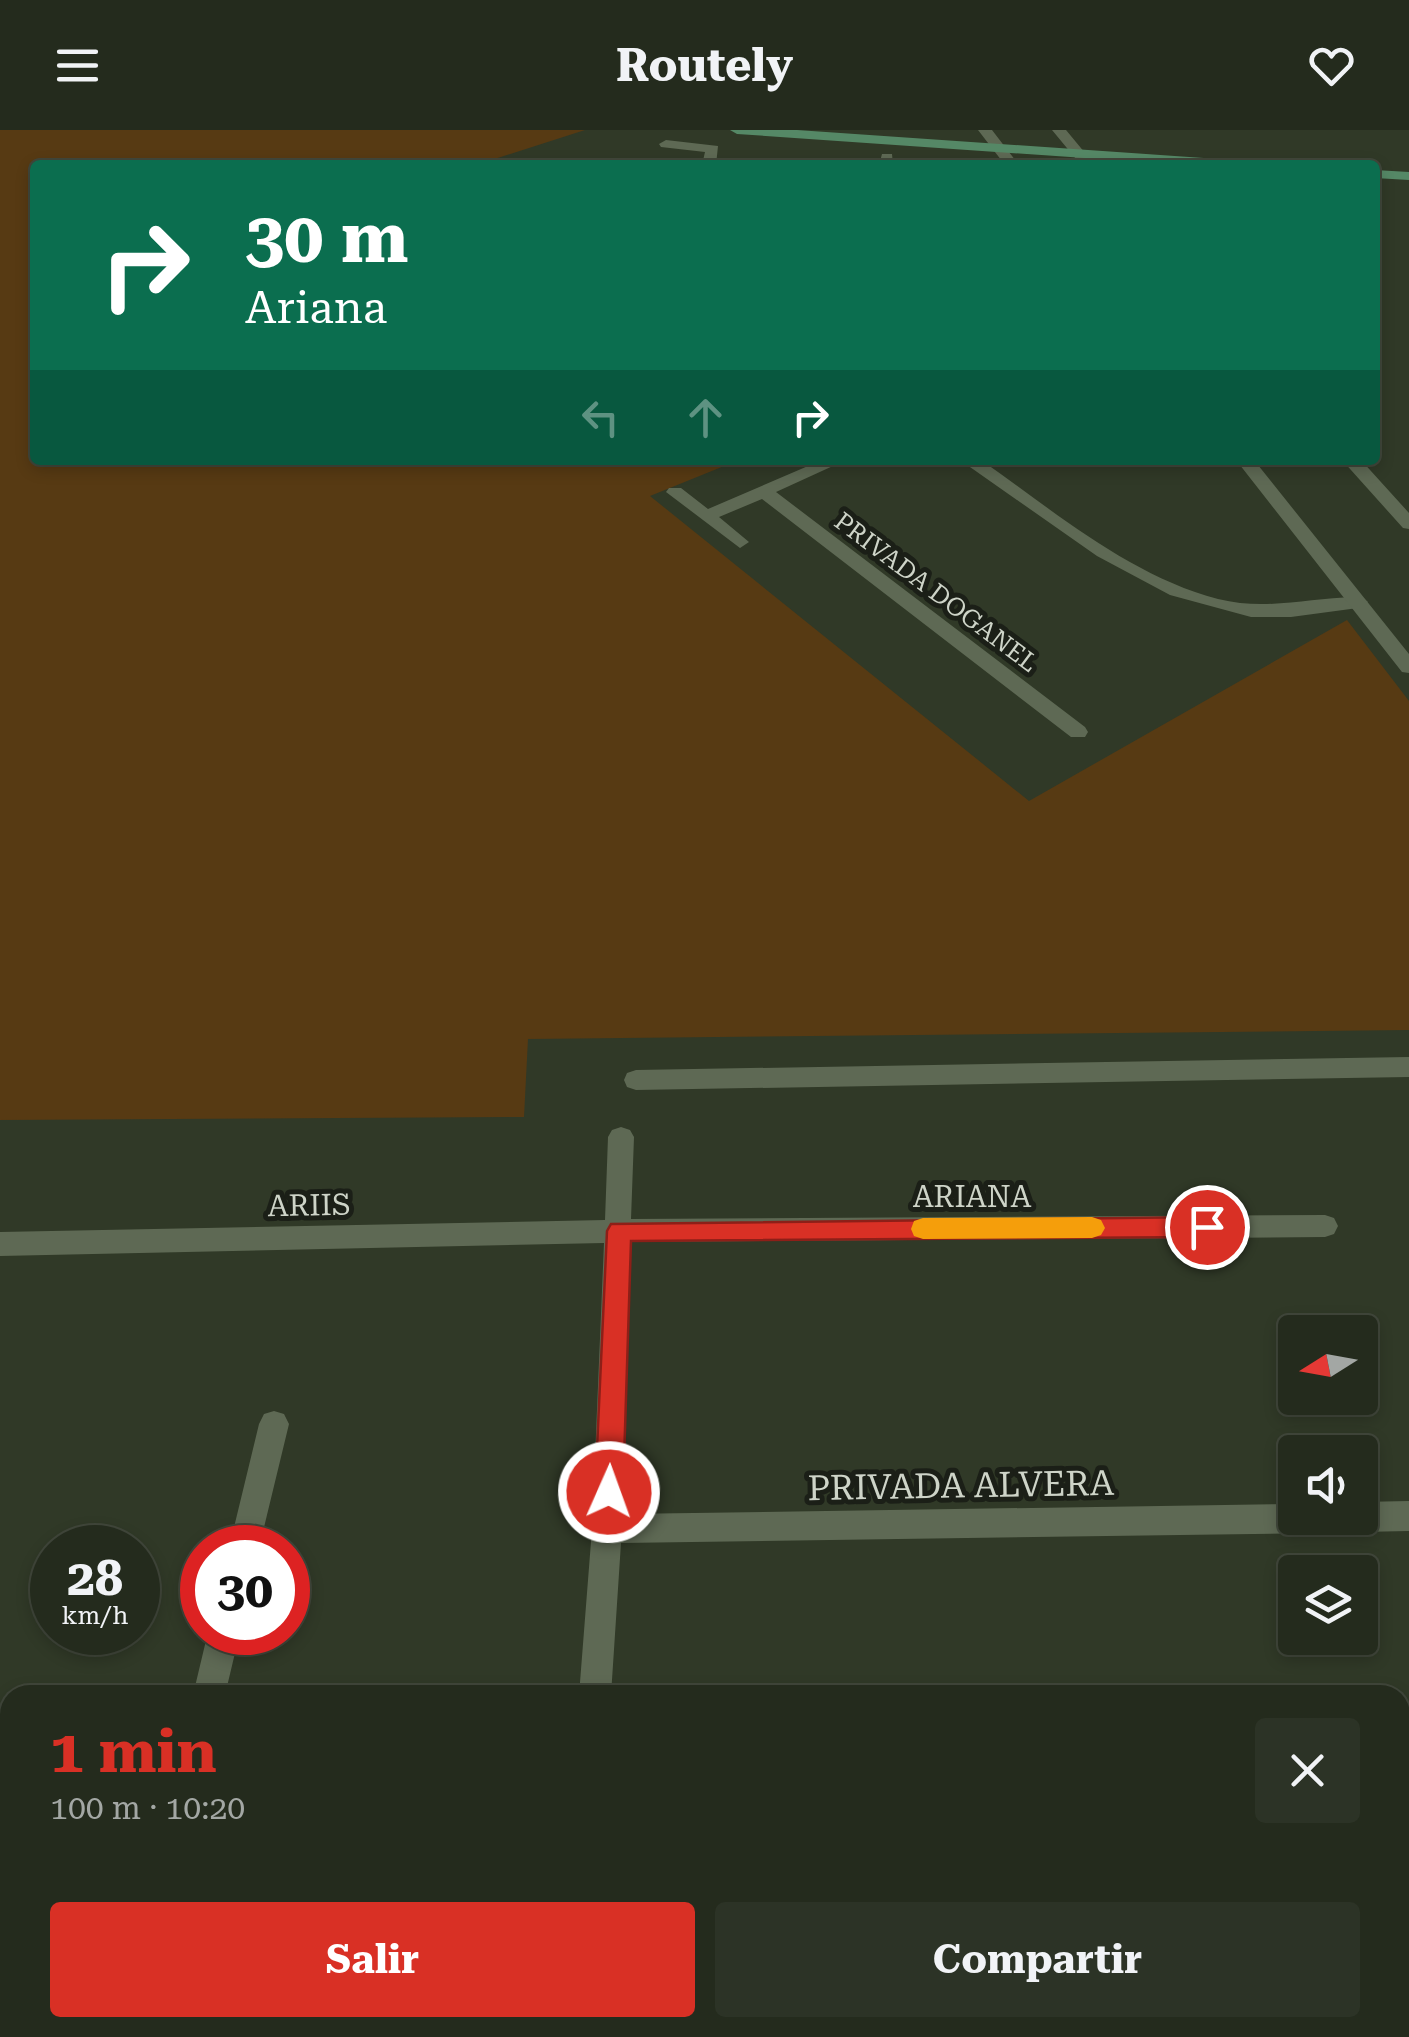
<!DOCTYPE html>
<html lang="es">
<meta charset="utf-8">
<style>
body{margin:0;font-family:"Roboto Serif",serif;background:#2c3326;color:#f1f3f6;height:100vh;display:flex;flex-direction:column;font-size:38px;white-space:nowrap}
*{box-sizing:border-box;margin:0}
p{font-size:32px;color:#a3a7a4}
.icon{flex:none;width:55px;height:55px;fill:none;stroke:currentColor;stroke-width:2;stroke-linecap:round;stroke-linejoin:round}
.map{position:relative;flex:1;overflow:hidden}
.details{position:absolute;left:0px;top:1555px;width:1410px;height:352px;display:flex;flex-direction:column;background:#242b1d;border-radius:30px 30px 0 0;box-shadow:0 5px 15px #0003,0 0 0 2px #41473b}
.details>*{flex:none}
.guide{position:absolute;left:30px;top:30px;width:1350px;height:305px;border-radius:10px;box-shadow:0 5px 15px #0003,0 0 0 2px #41473b;background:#0b6e4f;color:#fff;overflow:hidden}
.needle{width:65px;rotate:259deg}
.fabs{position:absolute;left:1278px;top:1185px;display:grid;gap:20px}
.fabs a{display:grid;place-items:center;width:100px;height:100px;border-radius:10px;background:#242b1d;box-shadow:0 5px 15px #0003,0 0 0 2px #41473b;font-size:50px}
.speed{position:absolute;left:30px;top:1395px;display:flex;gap:20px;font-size:50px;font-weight:700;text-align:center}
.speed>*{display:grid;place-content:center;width:130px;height:130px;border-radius:50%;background:#242b1d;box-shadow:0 5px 15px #0003,0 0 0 2px #41473b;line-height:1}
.speed small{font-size:25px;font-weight:400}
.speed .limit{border:15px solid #d22;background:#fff;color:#111}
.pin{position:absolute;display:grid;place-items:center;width:85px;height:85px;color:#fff;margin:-42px;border:5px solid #fff;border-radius:50%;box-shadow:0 2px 10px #0007}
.me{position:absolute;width:110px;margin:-55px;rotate:2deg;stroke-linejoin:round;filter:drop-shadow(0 0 8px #0008)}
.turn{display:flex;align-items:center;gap:35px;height:210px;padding:0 50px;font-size:45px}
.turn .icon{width:130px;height:130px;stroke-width:2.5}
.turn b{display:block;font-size:70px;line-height:85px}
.lanes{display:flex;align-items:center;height:95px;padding:0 50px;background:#0003;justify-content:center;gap:50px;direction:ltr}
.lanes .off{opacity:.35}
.round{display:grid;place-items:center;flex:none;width:105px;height:105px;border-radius:10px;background:#2c3326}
.head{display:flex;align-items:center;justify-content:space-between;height:170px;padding:0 50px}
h1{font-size:60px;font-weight:700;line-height:75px;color:#d93025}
.button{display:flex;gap:20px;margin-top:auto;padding:20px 50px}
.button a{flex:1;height:115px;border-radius:10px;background:#d93025;color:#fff;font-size:40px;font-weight:700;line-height:115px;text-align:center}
.button a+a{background:#2c3326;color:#f1f3f6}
header{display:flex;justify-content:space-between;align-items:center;height:130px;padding:0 50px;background:#242b1d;font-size:45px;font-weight:700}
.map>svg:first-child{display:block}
.green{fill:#573a13}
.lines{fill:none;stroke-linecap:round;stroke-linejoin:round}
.minor{fill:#5e6954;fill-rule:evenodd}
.tertiary{fill:#5e6954;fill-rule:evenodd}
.secondary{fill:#586;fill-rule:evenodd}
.route{fill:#d93025;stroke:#8d1f18;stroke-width:2.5}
.slow{fill:#f59e0b}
.labels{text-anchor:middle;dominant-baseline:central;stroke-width:10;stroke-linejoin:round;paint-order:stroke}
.far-street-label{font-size:25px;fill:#ced4c8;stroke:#1b1f17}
.street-label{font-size:30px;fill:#ced4c8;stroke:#1b1f17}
.near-street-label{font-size:35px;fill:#ced4c8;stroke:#1b1f17}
</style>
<header><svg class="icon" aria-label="menu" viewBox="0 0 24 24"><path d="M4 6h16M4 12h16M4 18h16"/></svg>Routely<svg class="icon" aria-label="heart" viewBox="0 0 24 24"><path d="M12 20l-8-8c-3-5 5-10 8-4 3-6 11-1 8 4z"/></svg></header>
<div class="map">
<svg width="1409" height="1907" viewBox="0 0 1409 1907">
<rect width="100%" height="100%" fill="#303927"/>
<path class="green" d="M0,0H585L476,35H35V330H739L650,366L1029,671L1347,490L1409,571V900L528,909L524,987L0,990Z"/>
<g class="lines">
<path class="minor" d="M666,10L718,16L716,35H702L705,22L661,17L659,14Z
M882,24H892L893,35H879Z
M526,28L537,35H521L519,32Z
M822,330H846L776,362L1085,597L1088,602L1085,607H1071L762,369L719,387L749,412L740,418L666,362L669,358H681L708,379Z
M960,330H981C1054,381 1130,446 1218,469C1266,481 1307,468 1355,467C1364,466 1362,467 1368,472L1358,478L1291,487H1251L1170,465L1097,426Z
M1409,927V947L636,960L627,957L624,950L627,943L636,940Z
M621,997L630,1000L634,1007L631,1089L1325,1085L1334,1088L1338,1096L1334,1104L1325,1107L631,1112L623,1384L1295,1374V1388H1331L1327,1398L1316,1403L621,1413L611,1565H579L592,1399L604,1113L0,1126V1102L605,1090L608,1007L612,1000Z
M274,1281L284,1284L289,1294L259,1418H229L259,1294L264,1284Z
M1409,1371V1401L1360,1402L1349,1397L1345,1388H1360V1372Z
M208,1502H240L225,1565H193Z
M1400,1808L1409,1812V1880L1400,1876Z
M111,1898H147L145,1907H109Z
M551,1898H587L586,1907H550Z
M1006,1898H1042L1043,1907H1007Z"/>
<path class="tertiary" d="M978,0H992L1019,35H1005Z
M1052,0H1066L1095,35H1081Z
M1236,330H1254L1409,524V543L1402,542Z
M1342,330H1361L1409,383V399L1403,398Z"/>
<path class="secondary" d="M730,0H797L1247,31L1254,35H1186L737,4Z
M1375,40L1409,42V50L1375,48Z"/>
</g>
<path class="route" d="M1207,1087L1216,1090L1219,1097L1216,1104L1207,1107L631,1111L623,1362L619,1371L609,1374L599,1371L595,1362L607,1101L611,1094Z"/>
<path class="slow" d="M1092,1087L1101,1090L1105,1098L1101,1105L1092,1108L923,1109L914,1106L911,1099L914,1091L923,1088Z"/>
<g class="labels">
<g class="far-street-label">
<text transform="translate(936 462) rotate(37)">PRIVADA DOGANEL</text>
</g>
<g class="street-label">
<text x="972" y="1066">ARIANA</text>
<text transform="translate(309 1075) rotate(-1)">ARIIS</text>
</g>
<g class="near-street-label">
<text transform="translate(961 1356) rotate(-1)">PRIVADA ALVERA</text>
</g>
</g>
</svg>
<div class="fabs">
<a><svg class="needle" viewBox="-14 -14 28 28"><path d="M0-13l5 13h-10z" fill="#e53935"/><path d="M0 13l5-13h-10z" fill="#a3a7a4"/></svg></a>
<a><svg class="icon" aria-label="sound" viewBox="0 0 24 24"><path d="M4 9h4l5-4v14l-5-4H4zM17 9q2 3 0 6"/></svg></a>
<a><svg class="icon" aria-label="layers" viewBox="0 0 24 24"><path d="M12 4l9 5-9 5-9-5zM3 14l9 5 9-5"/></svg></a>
</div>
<div class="speed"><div>28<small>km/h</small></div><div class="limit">30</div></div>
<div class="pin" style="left:1207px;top:1097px;background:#d93025"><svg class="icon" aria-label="arrive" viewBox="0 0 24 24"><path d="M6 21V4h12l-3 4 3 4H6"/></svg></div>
<svg class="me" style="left:609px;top:1362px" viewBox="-20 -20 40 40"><circle r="17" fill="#d93025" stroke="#fff" stroke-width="3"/><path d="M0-11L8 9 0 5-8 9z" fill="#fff"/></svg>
<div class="guide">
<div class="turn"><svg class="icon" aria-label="right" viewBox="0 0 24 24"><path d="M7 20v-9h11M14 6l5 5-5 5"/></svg><div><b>30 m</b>Ariana</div></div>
<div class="lanes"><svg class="icon off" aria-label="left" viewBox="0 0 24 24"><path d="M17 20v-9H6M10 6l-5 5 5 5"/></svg><svg class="icon off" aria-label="ahead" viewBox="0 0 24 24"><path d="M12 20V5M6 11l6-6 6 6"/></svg><svg class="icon" aria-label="right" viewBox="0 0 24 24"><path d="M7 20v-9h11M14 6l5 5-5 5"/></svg></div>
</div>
<section class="details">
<div class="head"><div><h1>1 min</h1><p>100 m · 10:20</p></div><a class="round"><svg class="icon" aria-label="close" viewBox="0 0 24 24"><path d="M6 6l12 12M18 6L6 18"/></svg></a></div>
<div class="button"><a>Salir</a><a>Compartir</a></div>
</section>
</div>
